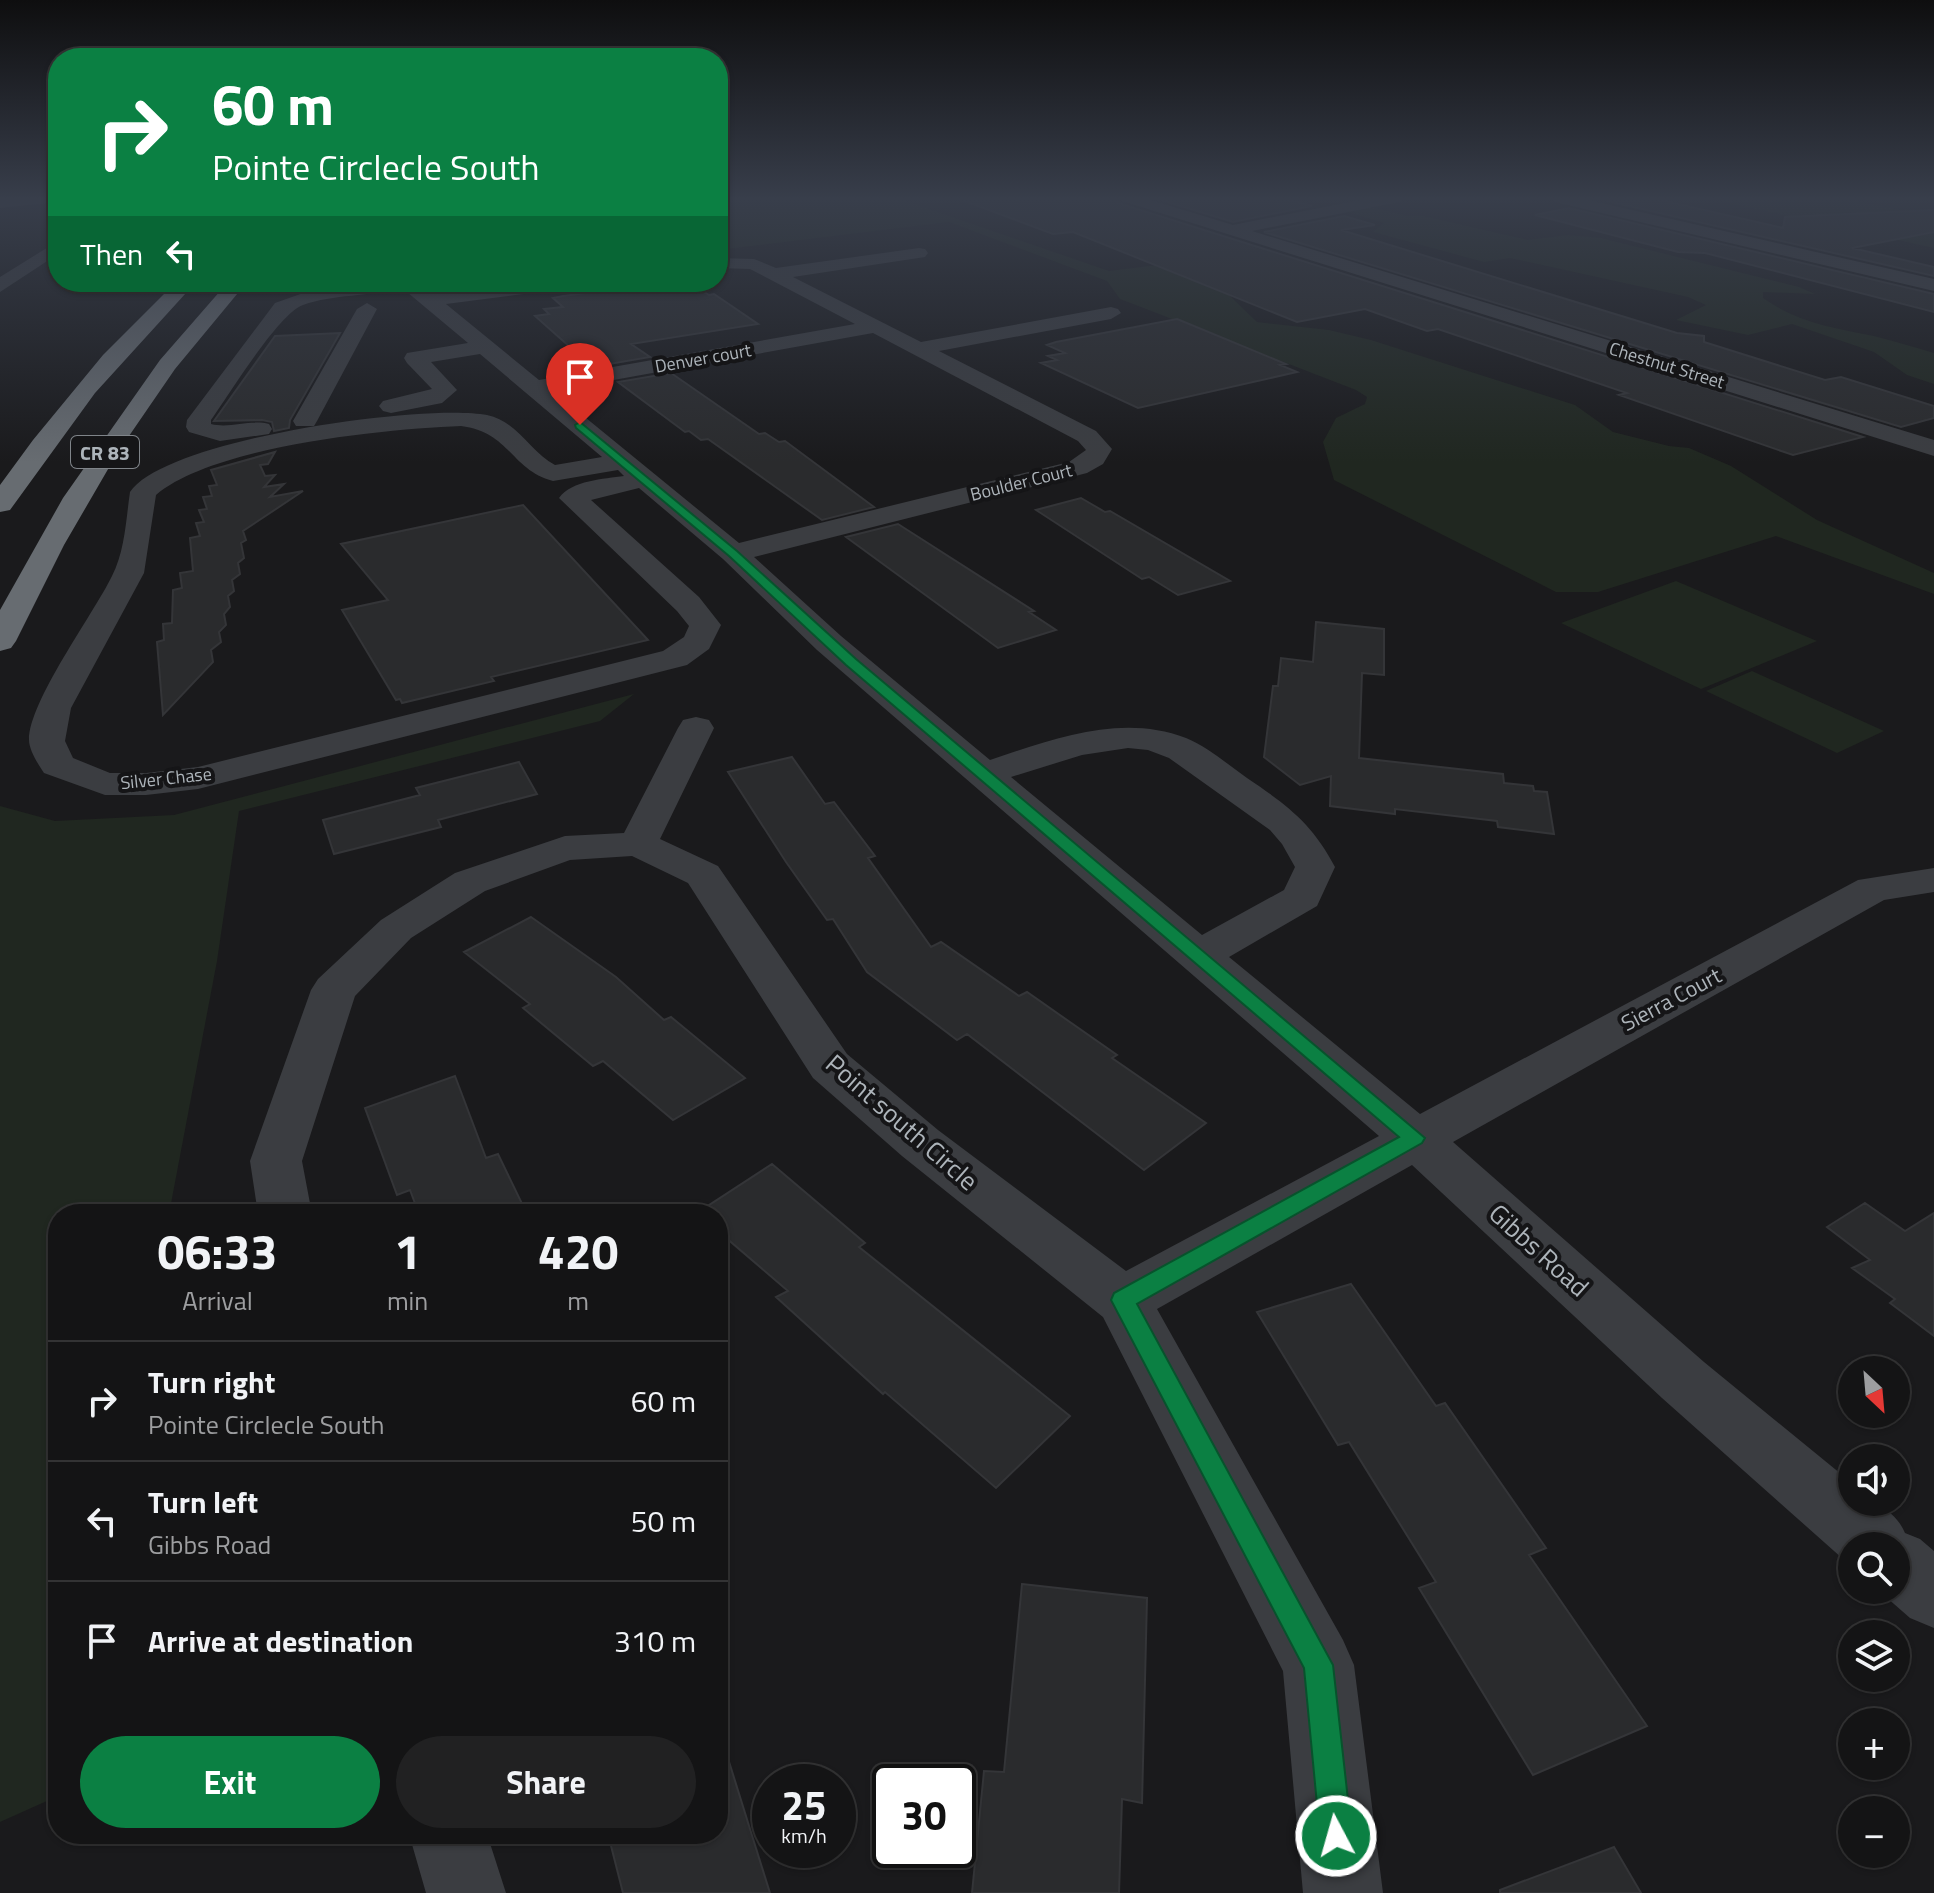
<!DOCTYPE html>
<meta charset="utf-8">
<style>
body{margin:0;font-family:"Titillium Web",sans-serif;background:#212122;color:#f1f3f6;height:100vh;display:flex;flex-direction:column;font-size:30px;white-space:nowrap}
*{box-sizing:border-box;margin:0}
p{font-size:26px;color:#9d9ea0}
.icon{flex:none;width:44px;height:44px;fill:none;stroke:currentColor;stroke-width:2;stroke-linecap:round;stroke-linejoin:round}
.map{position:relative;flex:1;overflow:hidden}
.panel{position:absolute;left:48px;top:1204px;width:680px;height:640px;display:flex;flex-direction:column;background:#141415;border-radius:32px;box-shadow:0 2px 6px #0004,0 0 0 2px #333334}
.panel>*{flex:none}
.guide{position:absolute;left:48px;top:48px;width:680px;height:244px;border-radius:32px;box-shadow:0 2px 6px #0004,0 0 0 2px #333334;background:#0b8043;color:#fff;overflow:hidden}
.needle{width:52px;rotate:154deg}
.buttons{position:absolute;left:1838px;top:1356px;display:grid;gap:16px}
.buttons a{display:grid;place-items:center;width:72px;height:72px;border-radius:50%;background:#141415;box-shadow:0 2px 6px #0004,0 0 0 2px #333334;font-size:40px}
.speed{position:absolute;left:752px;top:1764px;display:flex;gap:16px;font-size:40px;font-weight:700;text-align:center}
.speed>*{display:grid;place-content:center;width:104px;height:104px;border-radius:50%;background:#141415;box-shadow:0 2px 6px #0004,0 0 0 2px #333334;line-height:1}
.speed small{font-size:20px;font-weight:400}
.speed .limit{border:4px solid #111;border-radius:12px;background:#fff;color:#111}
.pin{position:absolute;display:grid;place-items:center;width:68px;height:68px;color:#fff;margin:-82px -34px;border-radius:50% 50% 50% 0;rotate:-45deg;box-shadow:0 0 8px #0007}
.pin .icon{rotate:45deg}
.me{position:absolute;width:88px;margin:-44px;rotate:354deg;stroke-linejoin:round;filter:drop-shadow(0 0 6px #0008)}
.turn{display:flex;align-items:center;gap:28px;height:168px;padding:0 32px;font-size:36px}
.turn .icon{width:104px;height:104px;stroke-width:2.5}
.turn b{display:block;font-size:56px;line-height:68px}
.then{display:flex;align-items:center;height:76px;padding:0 32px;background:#0003;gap:16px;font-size:30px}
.eta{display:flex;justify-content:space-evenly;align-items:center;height:136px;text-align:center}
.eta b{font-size:48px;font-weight:700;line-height:56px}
.button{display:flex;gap:16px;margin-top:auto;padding:16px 32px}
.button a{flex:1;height:92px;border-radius:48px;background:#0b8043;color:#fff;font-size:32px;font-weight:700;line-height:92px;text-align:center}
.button a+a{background:#212122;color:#f1f3f6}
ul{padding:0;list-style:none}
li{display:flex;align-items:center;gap:24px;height:120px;padding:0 32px;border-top:2px solid #333334}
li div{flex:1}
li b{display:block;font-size:30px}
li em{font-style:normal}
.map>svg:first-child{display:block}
.green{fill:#202720}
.building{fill:#2a2b2d;stroke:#343538;stroke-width:2}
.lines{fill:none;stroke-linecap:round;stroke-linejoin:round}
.minor{fill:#3b3d41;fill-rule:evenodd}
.highway{fill:#676c71;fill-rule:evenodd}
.route{fill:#0b8043;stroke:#07532c;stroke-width:2}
.labels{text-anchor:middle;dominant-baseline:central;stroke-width:8;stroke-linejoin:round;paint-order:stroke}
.far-street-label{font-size:18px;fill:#adb4ba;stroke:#151517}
.shield{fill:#151517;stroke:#7f8489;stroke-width:2}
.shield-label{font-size:20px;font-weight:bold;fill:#adb4ba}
.street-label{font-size:22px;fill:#adb4ba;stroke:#151517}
.near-street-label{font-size:26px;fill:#adb4ba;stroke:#151517}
</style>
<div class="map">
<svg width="1934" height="1893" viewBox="0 0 1934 1893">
<rect width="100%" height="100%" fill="#1a1a1c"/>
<path class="green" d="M718,197H894L1109,271L1157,265L1228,294L1257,322L1329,330L1371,340L1575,405L1613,432L1669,446L1689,448L1731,466L1817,520L1934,573V594L1776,536L1598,592H1556L1334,480L1323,442L1336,418L1365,404L1367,397L1356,390L1120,299L1107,281L949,222L718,250Z
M1718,197H1836L1934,217V248L1724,202Z
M1366,206L1409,216H1423L1528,240L1568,235L1601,238L1799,287L1815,294L1763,292V298C1797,322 1833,328 1874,336C1894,341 1914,347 1934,353V384L1907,375L1874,352L1792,324L1748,335L1676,320L1706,305L1688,297L1510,258L1484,262L1373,232L1384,223L1351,213Z
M1676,581L1817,641L1701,689L1561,623Z
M1752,671L1884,731L1837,753L1706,691Z
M634,694L600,721L239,811L217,961L169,1214H58V1796L0,1822V806L55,821L174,815Z"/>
<path class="building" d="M963,197H1114L1118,203L1863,437L1793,455L1619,395L1627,393L1438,329L1427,331L1365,309L1297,322L1073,232L1053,234L962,200Z
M1151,197H1279L1312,206L1233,222Z
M1632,197H1647L1783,228L1785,217L1934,210V232L1852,248L1934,267V276L1607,201Z
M1569,208L1934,294V312L1705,253L1678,252L1535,215Z
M1344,216L1375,225L1341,230L1677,333L1704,336V342L1825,380L1841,377L1934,406V418L1901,427L1264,232Z
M654,284L663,291L701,290L709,295L714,294L758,324L631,344L650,357L598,366L576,347L571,348L535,316L549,314L544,309L563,307L553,298L563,296Z
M1177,319L1286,364L1280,365L1297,372L1138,408L1041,363L1057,360L1048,356L1065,353L1047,345L1056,342Z
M340,333L290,420L289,428L274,431L272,422L262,420L214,421L275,336Z
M671,373L759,434L765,433L779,442L785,441L874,507L822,520L708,439L701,440L689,431L685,432L618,382Z
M275,452L268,464L260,465L265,476L275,475L264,487L284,484L270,497L303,491L243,531L246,540L241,543L244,558L238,563L240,574L232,580L234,591L228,596L230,607L224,614L226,625L219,632L221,642L211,650L213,662L163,715L157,642L164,640L163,624L172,623L173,590L182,588L180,573L193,571L190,538L200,536L196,523L204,522L199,510L207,509L203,497L212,496L209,486L217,485L211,470Z
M1081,498L1105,512L1110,511L1230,581L1178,595L1149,577L1142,579L1036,510Z
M523,505L648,640L491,677L494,681L402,703L400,699L396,700L342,610L388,600L341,544Z
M898,524L1034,611L1029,612L1056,630L998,648L846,537Z
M1316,622L1384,629V675L1362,673L1359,758L1503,774L1504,783L1533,786L1534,791L1547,792L1554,834L1498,827L1497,821L1395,809V814L1330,806L1331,776L1300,785L1264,757L1273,686H1278L1281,658L1313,662Z
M792,757L825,804L834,802L875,856L868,858L931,947L941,942L1019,996L1027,992L1117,1055L1112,1058L1206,1123L1144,1170L967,1034L957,1040L867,972L833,919L827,920L786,862L728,772Z
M519,762L537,794L438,820L441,827L334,854L323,820L420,795L416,788Z
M531,917L616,977L664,1020L671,1017L745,1078L673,1120L603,1061L593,1066L523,1008L530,1004L464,952Z
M455,1076L486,1158L498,1154L527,1214H419L410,1190L397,1195L365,1108Z
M772,1164L865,1243L859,1247L1070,1416L996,1488L885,1392L883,1394L776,1297L788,1291L718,1231V1214L697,1213Z
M1865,1203L1905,1231L1934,1213V1336L1890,1303L1895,1299L1852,1268L1870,1260L1827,1227Z
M1351,1284L1436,1406L1445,1403L1546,1548L1529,1555L1647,1726L1533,1775L1419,1588L1436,1582L1349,1442L1338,1445L1257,1312Z
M1022,1584L1147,1598L1142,1803L1122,1799L1119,1893H972L984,1771L1004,1772Z
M726,1752L770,1893H623L608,1834H718V1753Z
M1614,1847L1641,1893H1500V1890Z"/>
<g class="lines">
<path class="minor" d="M58,197L57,202L0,208V198Z
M1117,197H1141L1233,225L1375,197H1407L1399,202L1252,231L1934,440V456L1119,200Z
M1547,197H1575L1934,279V291L1555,202Z
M58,241V254L0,292V277Z
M919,248L925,249L928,253L925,257L793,277L921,342L1111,307L1118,309L1121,313L1111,319L939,351L1096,431L1112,449L1103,464L1087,473L754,557L841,636L990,760C1053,739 1121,713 1186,738C1208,747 1227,764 1247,778C1287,805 1312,823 1335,867L1317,906L1229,957L1420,1114L1858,880L1934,868V892L1884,900L1453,1142L1704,1362L1852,1483V1502C1876,1502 1895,1510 1905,1533L1920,1539L1934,1551V1628L1910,1618L1878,1590H1896V1546H1852V1567L1662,1398L1412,1165L1157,1309L1343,1640L1354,1665L1383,1893H1303L1283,1671L1103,1317L902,1156L813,1078L688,883L632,856L570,860L485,891L411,938L355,996L302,1161L312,1214H258L250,1161L311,990L318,979L381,920L455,873L565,836L624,833L678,728L683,720L696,717L709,720L714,728L660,839L718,866L847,1054L938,1130L1126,1271L1379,1136L817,650L723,559L639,488L591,500L699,597L721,625L709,649L687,665L198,789L146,795H105L44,773C38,764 29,750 29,740C29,701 93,615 112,576C125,551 126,519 130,492C166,439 424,403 487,415C517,421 530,452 555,465L602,457L480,354L431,362L457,390L442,403L391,413L383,411L379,406L383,401L432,389L407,363L404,358L407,353L468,343L401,287C369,297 334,294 303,305C278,314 229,395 211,420V424C230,429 250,419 269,424L272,429L269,434L220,441L189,432L186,427L187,420L275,303L309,291L375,282H419L434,294L526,282H578L569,288L446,304L539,380L855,324L750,269L718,268V258L754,259L776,268ZM873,333L1078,441L1086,450L1069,462L739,543L553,391ZM461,426C510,432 511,470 553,481L618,470L624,476C604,479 572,480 559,498L677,611L689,626L684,637L663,651L198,767L146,773H110L73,758L65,741L71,708L144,573L156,495C214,446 384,429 461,426ZM1128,748L1148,750L1169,758L1270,830L1282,844L1295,867L1284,890L1202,935L1011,777L1082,755Z
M367,303L377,309L317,421L314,426H296L293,421L357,309Z
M409,1834H487L506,1893H426Z"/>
<path class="highway" d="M176,282H196L95,393L10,510L0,512V485L33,440L103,355Z
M228,282H247L175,369L118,452L64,545L16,641L11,648L0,651V610L63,498L160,360Z"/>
</g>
<linearGradient id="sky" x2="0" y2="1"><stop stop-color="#0e0e0f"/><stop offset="0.43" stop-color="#383e4b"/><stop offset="1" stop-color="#383e4b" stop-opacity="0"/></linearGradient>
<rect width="1934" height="462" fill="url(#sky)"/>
<path class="route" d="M580,422L737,551L856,659L1425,1138L1422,1143L1137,1304L1333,1665L1352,1836L1348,1847L1336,1852L1325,1847L1320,1836L1304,1668L1111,1300L1114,1293L1399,1137L846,665L729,556L576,428L575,425Z"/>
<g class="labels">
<g class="far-street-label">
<text transform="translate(703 358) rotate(-10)">Denver court</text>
<text transform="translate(1667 365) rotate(17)">Chestnut Street</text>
<text transform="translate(1021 482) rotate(-14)">Boulder Court</text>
<text transform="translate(166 778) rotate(-6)">Silver Chase</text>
</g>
<rect class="shield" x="71" y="436" width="68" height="32" rx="6"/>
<g class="shield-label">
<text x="105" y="452">CR 83</text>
</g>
<g class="street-label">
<text transform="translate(1671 999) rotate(-28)">Sierra Court</text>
</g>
<g class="near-street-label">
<text transform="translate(902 1122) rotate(41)">Point south Circle</text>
<text transform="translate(1539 1250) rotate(42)">Gibbs Road</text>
</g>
</g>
</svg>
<div class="buttons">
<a><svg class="needle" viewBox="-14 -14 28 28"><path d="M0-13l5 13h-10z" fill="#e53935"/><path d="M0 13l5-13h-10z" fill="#9d9ea0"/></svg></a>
<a><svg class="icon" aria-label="sound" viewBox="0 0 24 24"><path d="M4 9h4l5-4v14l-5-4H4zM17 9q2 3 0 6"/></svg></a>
<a><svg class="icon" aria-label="search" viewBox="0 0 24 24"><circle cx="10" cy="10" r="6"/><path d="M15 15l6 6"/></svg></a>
<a><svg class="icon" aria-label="layers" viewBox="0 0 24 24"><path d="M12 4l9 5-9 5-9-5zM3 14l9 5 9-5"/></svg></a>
<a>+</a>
<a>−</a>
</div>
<div class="speed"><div>25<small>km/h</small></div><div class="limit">30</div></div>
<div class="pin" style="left:580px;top:425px;background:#d93025"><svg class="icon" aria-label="arrive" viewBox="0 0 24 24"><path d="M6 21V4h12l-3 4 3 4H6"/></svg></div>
<svg class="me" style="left:1336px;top:1836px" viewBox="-20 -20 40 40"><circle r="17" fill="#0b8043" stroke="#fff" stroke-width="3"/><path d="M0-11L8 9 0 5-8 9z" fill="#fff"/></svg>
<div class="guide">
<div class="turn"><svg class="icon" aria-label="right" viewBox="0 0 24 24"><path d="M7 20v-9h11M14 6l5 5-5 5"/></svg><div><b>60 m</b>Pointe Circlecle South</div></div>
<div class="then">Then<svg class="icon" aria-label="left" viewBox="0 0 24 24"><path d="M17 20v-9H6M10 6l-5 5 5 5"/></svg></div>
</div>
<section class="panel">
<div class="eta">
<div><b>06:33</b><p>Arrival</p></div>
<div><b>1</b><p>min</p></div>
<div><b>420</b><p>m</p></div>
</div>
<ul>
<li><svg class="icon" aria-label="right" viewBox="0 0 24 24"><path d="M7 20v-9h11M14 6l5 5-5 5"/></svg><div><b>Turn right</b><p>Pointe Circlecle South</p></div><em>60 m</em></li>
<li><svg class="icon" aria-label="left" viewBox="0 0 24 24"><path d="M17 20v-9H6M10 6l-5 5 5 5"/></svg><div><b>Turn left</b><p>Gibbs Road</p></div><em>50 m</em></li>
<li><svg class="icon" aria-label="arrive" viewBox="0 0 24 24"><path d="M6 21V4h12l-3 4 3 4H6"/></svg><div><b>Arrive at destination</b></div><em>310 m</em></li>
</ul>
<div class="button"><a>Exit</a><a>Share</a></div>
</section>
</div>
